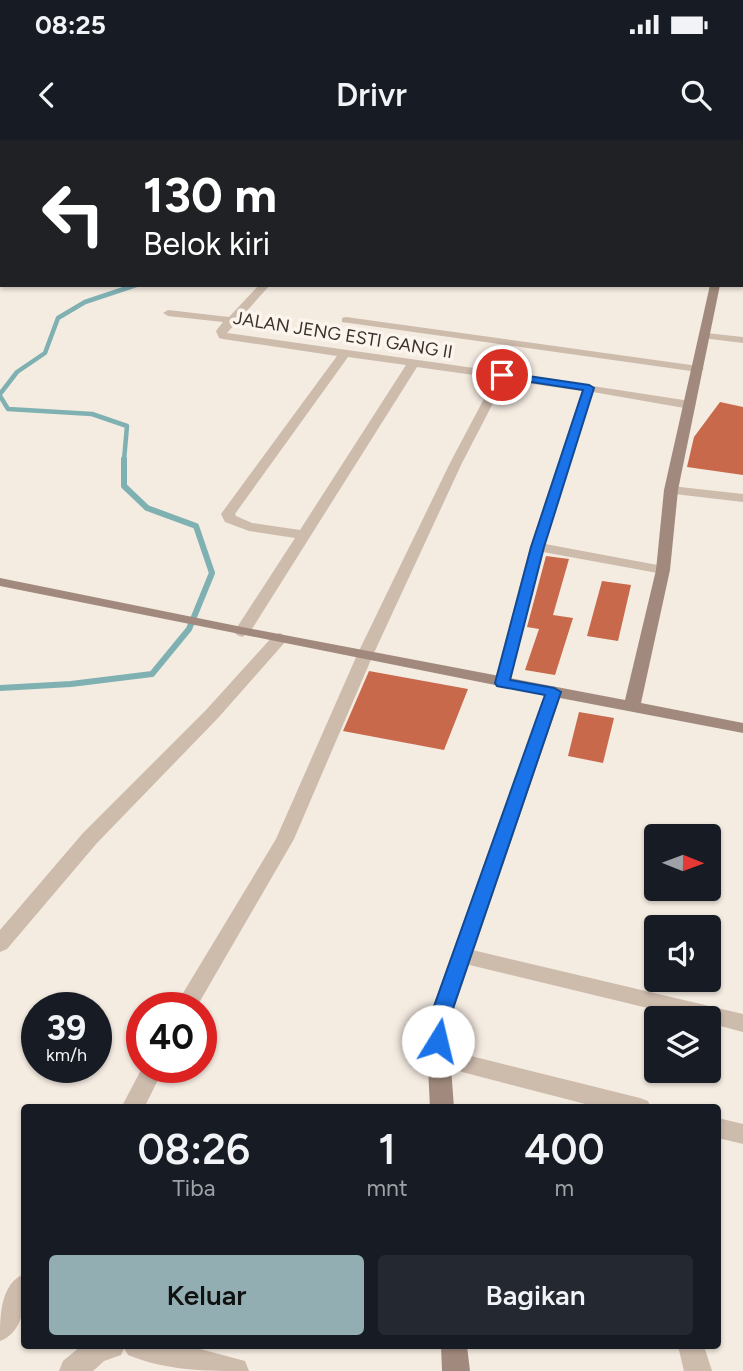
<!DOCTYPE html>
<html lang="id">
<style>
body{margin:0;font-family:Figtree,sans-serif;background:#242831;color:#f1f3f6;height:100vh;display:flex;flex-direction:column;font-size:26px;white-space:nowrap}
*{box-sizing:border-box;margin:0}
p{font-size:23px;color:#9ea1a6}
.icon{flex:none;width:38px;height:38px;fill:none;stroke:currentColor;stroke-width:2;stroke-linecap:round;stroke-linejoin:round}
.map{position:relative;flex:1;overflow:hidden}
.panel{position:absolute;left:21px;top:964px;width:700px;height:245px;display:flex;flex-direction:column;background:#171b24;border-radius:7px;box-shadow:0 2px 5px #0004}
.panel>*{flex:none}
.banner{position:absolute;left:0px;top:0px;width:744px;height:147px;box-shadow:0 2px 5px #0004;background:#202124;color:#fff;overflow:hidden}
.needle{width:46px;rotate:91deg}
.buttons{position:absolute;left:644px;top:684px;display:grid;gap:14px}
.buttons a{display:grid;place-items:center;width:77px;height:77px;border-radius:7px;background:#171b24;box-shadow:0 2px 5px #0004;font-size:35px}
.speed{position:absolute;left:21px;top:852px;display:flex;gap:14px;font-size:35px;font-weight:700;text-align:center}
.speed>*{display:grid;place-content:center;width:91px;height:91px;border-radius:50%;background:#171b24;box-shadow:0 2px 5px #0004;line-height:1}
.speed small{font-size:18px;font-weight:400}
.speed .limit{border:10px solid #d22;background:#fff;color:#111}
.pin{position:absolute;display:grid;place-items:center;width:60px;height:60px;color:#fff;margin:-30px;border:4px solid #fff;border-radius:50%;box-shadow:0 2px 7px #0007}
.me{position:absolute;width:77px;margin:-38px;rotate:9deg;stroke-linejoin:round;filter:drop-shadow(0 0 5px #0008)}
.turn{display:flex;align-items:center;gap:24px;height:147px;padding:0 28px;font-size:32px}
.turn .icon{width:91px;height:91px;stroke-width:2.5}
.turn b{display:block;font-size:49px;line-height:60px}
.eta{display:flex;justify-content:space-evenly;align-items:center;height:119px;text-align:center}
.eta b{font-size:42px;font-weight:600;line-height:49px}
.primary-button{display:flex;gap:14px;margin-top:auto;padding:14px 28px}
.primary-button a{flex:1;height:80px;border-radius:7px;background:#92aeb2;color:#111;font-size:28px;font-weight:600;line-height:80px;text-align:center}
.primary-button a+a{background:#242831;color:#f1f3f6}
.status{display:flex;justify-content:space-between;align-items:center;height:49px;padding:0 35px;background:#171b24;direction:ltr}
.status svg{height:19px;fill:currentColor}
header{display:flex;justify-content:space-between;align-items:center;height:91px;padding:0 28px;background:#171b24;font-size:32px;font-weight:600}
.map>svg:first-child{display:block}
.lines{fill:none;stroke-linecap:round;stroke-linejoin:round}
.stream-far2{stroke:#7fb0b2;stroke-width:3.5}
.stream-far1{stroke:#7fb0b2;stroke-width:4.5}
.stream{stroke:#7fb0b2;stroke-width:6}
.building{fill:#c8694b}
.street{fill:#cdbbac;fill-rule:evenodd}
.secondary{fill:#a18a7d;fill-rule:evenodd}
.route{fill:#1a73e8;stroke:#114b97;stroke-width:2}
.labels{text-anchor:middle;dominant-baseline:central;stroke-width:7;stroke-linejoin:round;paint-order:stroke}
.far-street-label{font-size:18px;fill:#3b302b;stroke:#fbf5ee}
</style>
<div class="status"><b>08:25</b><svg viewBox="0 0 49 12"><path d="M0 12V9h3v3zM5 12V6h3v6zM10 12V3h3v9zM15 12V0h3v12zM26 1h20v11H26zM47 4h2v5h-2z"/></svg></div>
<header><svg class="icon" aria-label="back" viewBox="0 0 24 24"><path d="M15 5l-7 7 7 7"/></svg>Drivr<svg class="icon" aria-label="search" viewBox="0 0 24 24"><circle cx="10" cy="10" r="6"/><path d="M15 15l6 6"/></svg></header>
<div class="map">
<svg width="743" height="1231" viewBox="0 0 743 1231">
<rect width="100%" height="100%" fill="#f4ebe1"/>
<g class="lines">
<path class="stream-far2" d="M164,2L166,0"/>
<path class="stream-far1" d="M0,254L17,232L45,213L58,178L85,162L136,145
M0,256L8,269L92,274L127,286L124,320"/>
<path class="stream" d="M0,548L71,544L152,534L189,489L212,433L196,386L147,368L124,346V319"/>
</g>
<path class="building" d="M720,262L743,267V335L687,327L694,297Z
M546,416L569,419L553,475L573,478L555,535L525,530L539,489L527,487Z
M602,441L631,445L618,501L587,496Z
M369,531L468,549L444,610L343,591Z
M579,572L614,578L603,623L568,616Z"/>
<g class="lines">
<path class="street" d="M273,0H281L272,2Z
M406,0H414L405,2Z
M259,145H270L227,193L502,232L690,261L696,265L690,269L593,252L545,404L663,426L670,430L663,434L543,412L510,543L502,548L494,543L530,407L582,251L505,240L462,323L373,515L294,699L196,868H174L276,699L357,515L450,323L495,238L417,227L250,492L242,497L237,495L234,492L295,398L249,391L225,382L221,374L337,216L223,199L219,198L216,191L223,182L168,176L163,173L168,170L229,177ZM348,217L406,225L300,390L252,383L236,376L235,374Z
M346,177L698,226L704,229L698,232L342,182V178Z
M706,193L743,197V203L702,198L701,196Z
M671,346L743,354V362L666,353L664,350Z
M280,493L288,498L286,501L218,578L97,703L7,809L0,812V790L83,693L206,570L274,495Z
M464,808L743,874V892L709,883V878H689L457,822L454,816L457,810Z
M439,908L640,958L648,961L651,968H601L439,926L431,923L428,917L431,911Z
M142,928H164L144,968H121Z
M718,978L743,984V1004L718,998Z
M24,1134C26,1157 26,1191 0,1201C0,1177 0,1144 24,1134Z
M81,1206H189L245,1221L249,1231C206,1231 167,1231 128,1215L124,1208L121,1215L104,1221L93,1231H59L63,1221Z
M678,1206H704L712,1231H684Z"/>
<path class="secondary" d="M743,12V20H742V12Z
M710,145H720L678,350L670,430L641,563L743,583V593L560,558L448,886L454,968H430L426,886L545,555L0,446V438L242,487L625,560L656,430L664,350Z
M441,1206H467L470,1231H442Z"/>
</g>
<path class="route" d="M502,232L589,245L594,248L544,407L510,540L554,548L561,552L447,886L448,901L445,907L438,910L431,907L427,886L545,555L497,546L495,543L531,407L583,250L498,237L497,235Z"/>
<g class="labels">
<g class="far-street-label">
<text transform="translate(343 195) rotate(9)">JALAN JENG ESTI GANG II</text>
</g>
</g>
</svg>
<div class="buttons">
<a><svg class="needle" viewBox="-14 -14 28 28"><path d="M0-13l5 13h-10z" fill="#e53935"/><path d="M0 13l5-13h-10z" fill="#9ea1a6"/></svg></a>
<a><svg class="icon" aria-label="sound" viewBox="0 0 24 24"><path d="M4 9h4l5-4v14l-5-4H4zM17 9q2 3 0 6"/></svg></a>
<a><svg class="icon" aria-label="layers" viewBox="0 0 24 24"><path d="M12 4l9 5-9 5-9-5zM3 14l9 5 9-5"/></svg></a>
</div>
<div class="speed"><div>39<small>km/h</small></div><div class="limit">40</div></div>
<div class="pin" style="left:502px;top:235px;background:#d93025"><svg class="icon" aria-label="arrive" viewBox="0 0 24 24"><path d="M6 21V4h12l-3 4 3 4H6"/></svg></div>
<svg class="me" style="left:438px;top:901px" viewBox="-20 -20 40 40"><circle r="19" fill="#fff"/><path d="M0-13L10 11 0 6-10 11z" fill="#1a73e8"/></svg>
<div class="banner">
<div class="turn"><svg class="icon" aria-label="left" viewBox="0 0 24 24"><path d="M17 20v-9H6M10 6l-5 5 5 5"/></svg><div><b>130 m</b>Belok kiri</div></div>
</div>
<section class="panel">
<div class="eta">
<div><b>08:26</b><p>Tiba</p></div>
<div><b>1</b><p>mnt</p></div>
<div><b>400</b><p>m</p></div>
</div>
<div class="primary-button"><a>Keluar</a><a>Bagikan</a></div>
</section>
</div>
